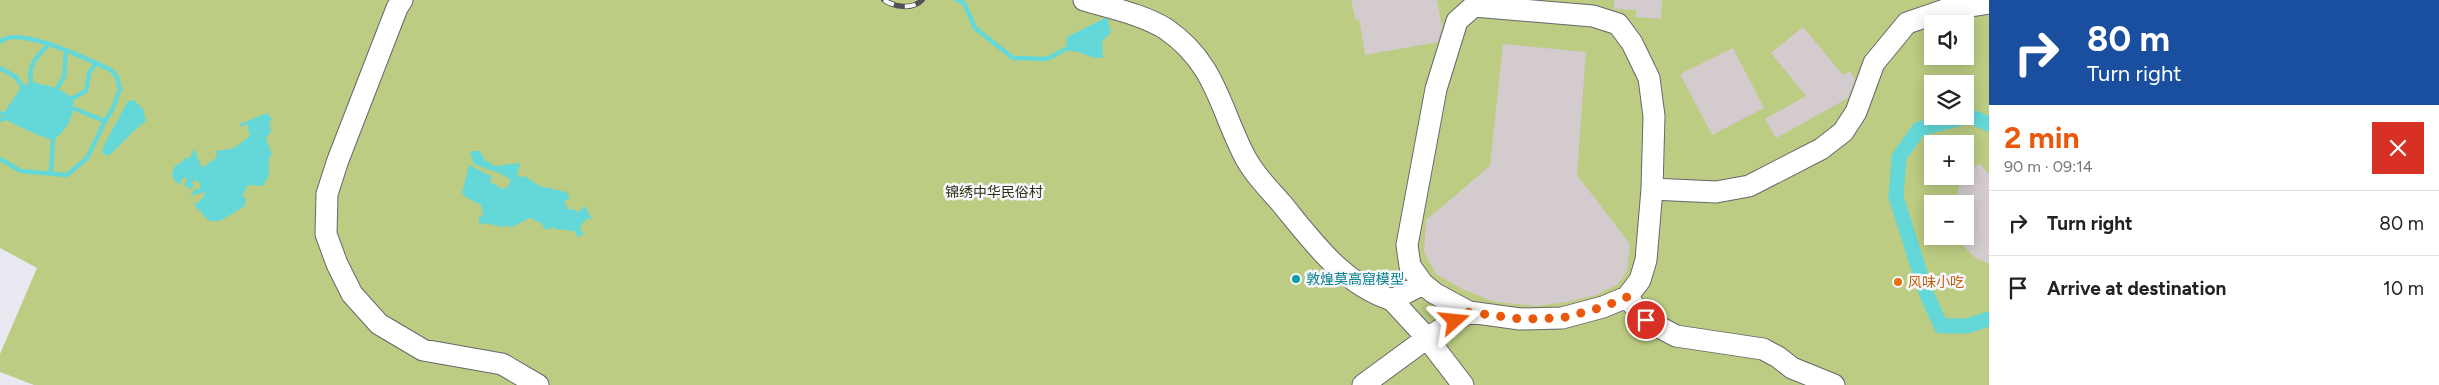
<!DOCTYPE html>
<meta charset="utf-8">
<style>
body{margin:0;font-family:Figtree,"Noto Sans SC",sans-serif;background:#f2f2f2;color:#222;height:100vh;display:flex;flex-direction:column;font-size:19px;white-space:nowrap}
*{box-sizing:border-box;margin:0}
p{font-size:16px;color:#767676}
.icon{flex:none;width:28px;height:28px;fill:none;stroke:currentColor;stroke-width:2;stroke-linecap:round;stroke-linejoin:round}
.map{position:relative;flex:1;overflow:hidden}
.sheet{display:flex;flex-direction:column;background:#fff;width:450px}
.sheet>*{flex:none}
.hud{background:#1a4fa0;color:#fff;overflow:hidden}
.tools{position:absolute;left:1924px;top:15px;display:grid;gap:10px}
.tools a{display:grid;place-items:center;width:50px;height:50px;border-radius:0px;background:#fff;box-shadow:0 2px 12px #0003;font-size:25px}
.pin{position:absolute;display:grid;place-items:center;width:42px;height:42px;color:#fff;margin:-21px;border:2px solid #fff;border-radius:50%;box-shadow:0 1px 5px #0007}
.me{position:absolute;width:55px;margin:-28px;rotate:72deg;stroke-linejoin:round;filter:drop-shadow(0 0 4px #0008)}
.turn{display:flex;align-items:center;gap:18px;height:105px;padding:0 15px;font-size:22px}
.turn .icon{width:65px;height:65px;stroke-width:2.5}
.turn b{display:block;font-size:35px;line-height:42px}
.round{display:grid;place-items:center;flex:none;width:52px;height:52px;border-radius:0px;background:#f2f2f2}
.overview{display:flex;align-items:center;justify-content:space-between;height:85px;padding:0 15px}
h1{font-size:30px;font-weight:700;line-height:38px;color:#ea580c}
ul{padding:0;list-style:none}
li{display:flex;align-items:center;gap:15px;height:65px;padding:0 15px;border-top:1px solid #e0e0e0}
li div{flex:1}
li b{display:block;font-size:19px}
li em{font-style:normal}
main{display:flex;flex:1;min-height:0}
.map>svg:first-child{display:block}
.green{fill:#bccc82;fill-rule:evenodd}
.water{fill:#64d8d9}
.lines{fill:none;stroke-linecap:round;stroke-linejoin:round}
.stream{stroke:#64d8d9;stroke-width:4.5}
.canal{stroke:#64d8d9;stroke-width:15}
.building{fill:#d3cbce}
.minor-casing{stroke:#67676d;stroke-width:23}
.minor{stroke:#fff;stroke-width:21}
.rail-casing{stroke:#525155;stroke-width:5.5}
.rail{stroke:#f7f7fe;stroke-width:4;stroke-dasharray:11;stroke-linecap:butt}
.route{stroke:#ea580c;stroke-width:9;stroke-dasharray:0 16.2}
.culture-dot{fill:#0f9aa8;stroke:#f7f7fe;stroke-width:2}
.food-dot{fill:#e8710a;stroke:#f7f7fe;stroke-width:2}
.labels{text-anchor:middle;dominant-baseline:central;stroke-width:5;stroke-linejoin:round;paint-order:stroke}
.park-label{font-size:14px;fill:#2d3311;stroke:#f7f7fe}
.culture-label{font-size:14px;fill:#0d838f;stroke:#f7f7fe;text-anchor:start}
.food-label{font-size:14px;fill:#c56008;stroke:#f7f7fe;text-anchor:start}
</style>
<main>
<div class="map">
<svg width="1989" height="385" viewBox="0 0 1989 385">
<rect width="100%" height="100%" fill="#eae9f1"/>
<path class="green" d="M0,0H1989V385H34L0,372V354L37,268L0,248ZM1932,24H1965V56H1932ZM1932,84H1965V116H1932ZM1932,144H1965V176H1932ZM1932,204H1965V236H1932Z"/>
<path class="water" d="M1107,17L1111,32L1102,42L1103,58C1089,59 1083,51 1069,51L1066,49L1067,37Z
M31,82L57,88L73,98C75,115 67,131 53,140C36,136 20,126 3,119V114L22,86Z
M134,100L143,109L146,121C131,131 122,145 108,156L102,153L103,147L128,101Z
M267,113L272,119L269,122L271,131L266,138L272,155L269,158V174L263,186L248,185L242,196L246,198L245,206L220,221H209L194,205L203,198L205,192L190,196L195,189L198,190L201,184L195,180L191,183L194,186L191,189L184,185L187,179L186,177L181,180L180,185L174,180L172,173L175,166L183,161L184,158L189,159L194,149L202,168L217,157L216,151L234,148L250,136L247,124L241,127L240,124Z
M473,151H480L485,160L495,166L520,163L517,177L524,176L540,186L566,192L570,198L564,202L569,210L575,209L577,213L585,206L593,221L589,218L582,223L580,229L584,234L578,237L574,231L555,229L553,227L546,230L541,223L530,218L510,228L508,225L503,227L484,223L479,226V218L483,215L481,205L467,198L462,193L469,165L491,176L492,179L489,181L502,189L508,187L510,180C502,172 485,169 474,164L470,153Z"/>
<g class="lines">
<path class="stream" d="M957,0L964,3L975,28L1013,58L1047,59L1066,49
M0,42C17,24 91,61 111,70L117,77L120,89L112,110L105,121L87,158L67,175L21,171L0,159
M0,68L16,77L22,86
M31,82C28,64 37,56 49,44
M57,88L64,77L66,51
M73,98L86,91L89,73L96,63
M75,109L105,121
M0,113L3,114
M0,120L3,119
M51,174L53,140"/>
<path class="canal" d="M1989,124L1969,116L1919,129L1899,157L1896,197L1927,295L1941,326H1967L1989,319"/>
</g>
<path class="building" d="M1351,0H1437L1442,27L1438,42L1365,55L1359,19L1356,20Z
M1614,0H1662L1661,19L1636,17V10L1614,9Z
M1803,27L1843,75L1850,71L1855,80L1848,98L1776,138L1765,119L1806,96L1771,53Z
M1503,44L1586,52L1577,175L1630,244L1627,271L1618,284L1596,295L1567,302L1536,306L1495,302L1462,289L1436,274L1424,252L1426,220L1490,166Z
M1733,48L1764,108L1712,135L1680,74Z
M1979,163L1989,174V264L1974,257L1954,236H1965V204H1954L1961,179Z"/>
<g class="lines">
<defs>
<path id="minor" d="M402,0L397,8L338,160L327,194L326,234L337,264L352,294L379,324L423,350L502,364L538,385
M1084,0C1110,8 1142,14 1166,29C1215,63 1219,105 1243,153C1252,172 1268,188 1282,204C1313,242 1343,284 1392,300L1423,284
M1474,6L1593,16L1618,24L1632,43L1649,78L1654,116L1652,189L1646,260L1640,280L1627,297L1603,307L1562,318L1520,319L1469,312L1434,293L1423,284L1410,266L1407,245L1436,89L1457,21Z
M1652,189L1716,192L1749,186L1821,149L1843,132L1856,112L1874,63L1907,23L1945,10L1989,3
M1627,297L1646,320L1676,336L1763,349L1778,357L1792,368L1834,385
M1392,300L1427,338L1463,385
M1363,385L1427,338L1469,312"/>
</defs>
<use href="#minor" class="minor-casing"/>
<use href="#minor" class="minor"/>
<defs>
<path id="rail" d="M884,0C894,7 913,10 922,0"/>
</defs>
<use href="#rail" class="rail-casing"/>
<use href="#rail" class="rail"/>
</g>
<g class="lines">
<path class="route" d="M1455,321L1469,312L1520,319L1562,318L1603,307L1627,297L1646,320"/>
</g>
<circle class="culture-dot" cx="1296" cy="279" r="5"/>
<circle class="food-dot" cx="1898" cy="282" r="5"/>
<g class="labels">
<g class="park-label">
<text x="994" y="192">锦绣中华民俗村</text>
</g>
<g class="culture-label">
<text x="1306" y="279">敦煌莫高窟模型</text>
</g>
<g class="food-label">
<text x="1908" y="282">风味小吃</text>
</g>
</g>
</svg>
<div class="tools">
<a><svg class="icon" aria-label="sound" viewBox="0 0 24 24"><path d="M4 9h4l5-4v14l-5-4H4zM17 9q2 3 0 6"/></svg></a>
<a><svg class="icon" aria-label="layers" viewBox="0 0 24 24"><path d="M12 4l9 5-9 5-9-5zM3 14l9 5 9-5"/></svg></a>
<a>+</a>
<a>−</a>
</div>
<div class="pin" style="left:1646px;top:320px;background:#d93025"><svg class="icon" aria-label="arrive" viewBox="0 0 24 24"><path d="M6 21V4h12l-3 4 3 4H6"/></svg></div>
<svg class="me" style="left:1455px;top:321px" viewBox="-20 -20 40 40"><path d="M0-17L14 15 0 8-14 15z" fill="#ea580c" stroke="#fff" stroke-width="4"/></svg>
</div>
<section class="sheet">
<div class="hud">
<div class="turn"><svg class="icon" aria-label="right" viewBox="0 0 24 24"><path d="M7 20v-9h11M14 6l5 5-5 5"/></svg><div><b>80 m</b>Turn right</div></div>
</div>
<div class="overview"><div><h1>2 min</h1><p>90 m · 09:14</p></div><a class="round" style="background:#d93025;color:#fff"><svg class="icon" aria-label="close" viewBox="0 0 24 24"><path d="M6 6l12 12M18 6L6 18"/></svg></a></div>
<ul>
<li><svg class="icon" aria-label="right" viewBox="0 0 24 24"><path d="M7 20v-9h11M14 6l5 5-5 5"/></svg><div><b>Turn right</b></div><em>80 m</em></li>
<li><svg class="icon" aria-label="arrive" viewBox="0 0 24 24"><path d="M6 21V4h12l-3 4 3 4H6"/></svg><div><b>Arrive at destination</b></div><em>10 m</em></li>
</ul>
</section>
</main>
